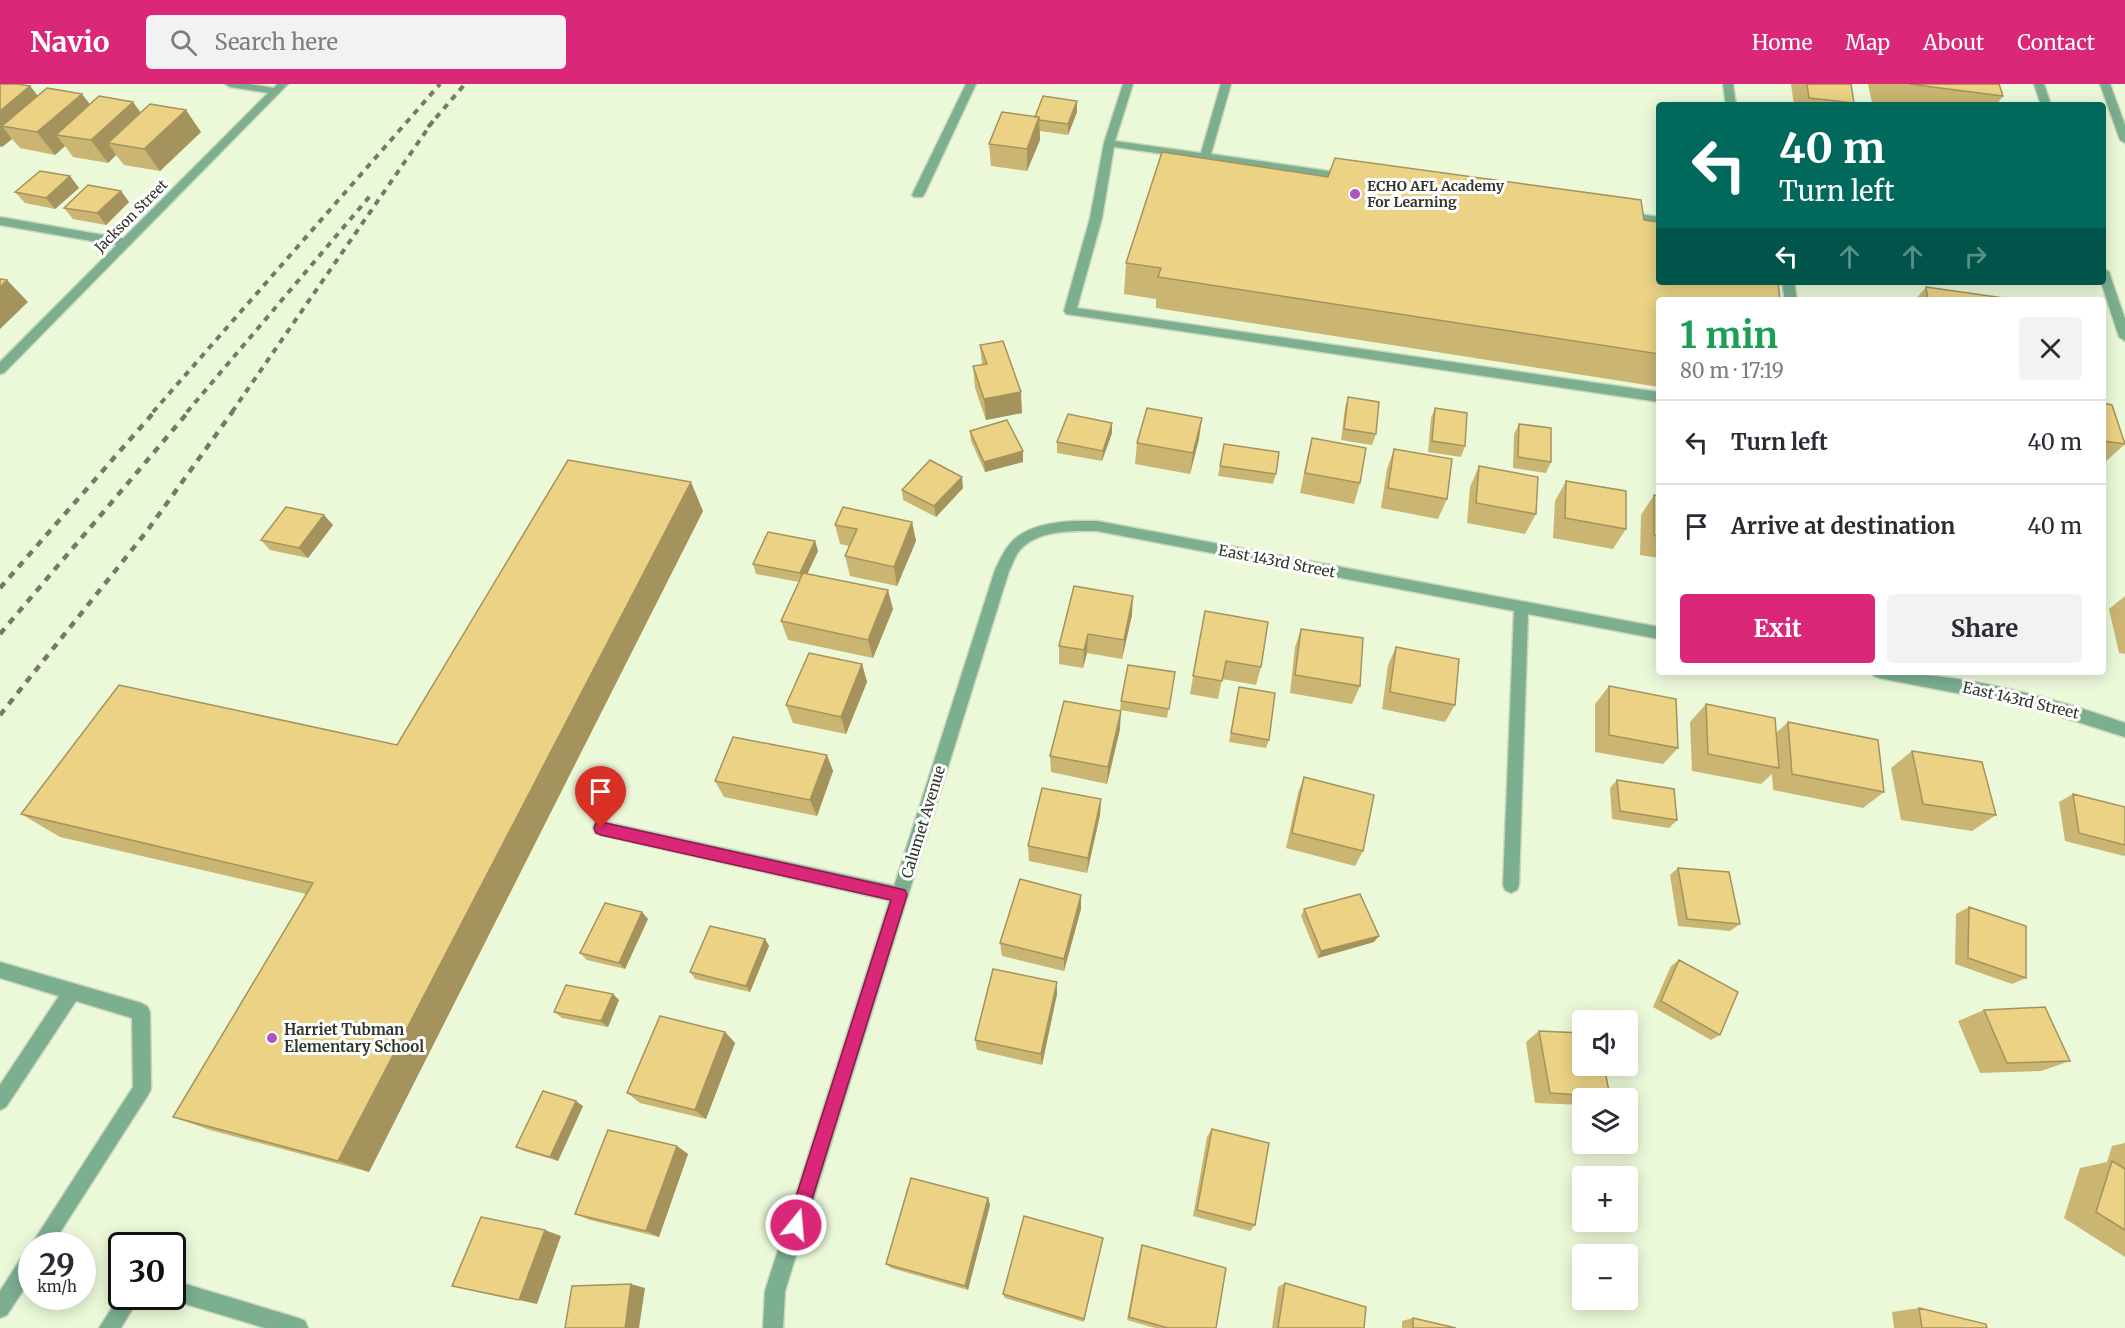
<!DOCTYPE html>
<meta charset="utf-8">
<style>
body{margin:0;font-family:Merriweather,serif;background:#f2f2f3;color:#2b2b33;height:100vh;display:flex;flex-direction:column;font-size:22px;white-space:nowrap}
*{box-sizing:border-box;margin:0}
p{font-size:20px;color:#7c7c81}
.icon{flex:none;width:33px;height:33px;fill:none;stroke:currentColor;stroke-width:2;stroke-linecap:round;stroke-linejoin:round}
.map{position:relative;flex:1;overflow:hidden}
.side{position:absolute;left:1656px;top:213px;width:450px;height:378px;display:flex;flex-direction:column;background:#fff;border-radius:6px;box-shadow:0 3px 15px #0003}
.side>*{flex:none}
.guide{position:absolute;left:1656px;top:18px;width:450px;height:183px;border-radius:6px;box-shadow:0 3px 15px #0003;background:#00695c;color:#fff;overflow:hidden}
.fabs{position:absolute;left:1572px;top:926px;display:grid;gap:12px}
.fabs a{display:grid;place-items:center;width:66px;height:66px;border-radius:6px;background:#fff;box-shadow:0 3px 15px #0003;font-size:30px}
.speed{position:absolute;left:18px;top:1148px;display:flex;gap:12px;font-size:30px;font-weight:700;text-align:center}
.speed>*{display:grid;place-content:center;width:78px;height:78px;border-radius:50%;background:#fff;box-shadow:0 3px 15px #0003;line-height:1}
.speed small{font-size:15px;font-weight:400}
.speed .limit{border:3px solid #111;border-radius:9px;background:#fff;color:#111}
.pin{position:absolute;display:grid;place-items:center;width:51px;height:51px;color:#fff;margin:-62px -26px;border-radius:50% 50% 50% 0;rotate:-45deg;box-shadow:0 0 6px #0007}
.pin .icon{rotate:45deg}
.me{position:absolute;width:66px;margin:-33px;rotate:17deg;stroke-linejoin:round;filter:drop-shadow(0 0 4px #0008)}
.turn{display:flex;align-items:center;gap:21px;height:126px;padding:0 24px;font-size:27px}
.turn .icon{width:78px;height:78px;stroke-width:2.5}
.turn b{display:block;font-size:42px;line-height:51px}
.lanes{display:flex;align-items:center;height:57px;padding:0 24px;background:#0003;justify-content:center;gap:30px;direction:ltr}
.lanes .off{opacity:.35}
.round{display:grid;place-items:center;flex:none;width:63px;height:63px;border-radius:6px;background:#f2f2f3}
.head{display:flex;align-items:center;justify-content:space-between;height:102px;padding:0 24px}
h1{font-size:36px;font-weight:700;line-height:45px;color:#1e9e55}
.button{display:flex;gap:12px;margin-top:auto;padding:12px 24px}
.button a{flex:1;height:69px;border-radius:6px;background:#db2777;color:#fff;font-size:24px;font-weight:700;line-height:69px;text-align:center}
.button a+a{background:#f2f2f3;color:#2b2b33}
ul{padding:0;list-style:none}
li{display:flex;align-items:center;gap:18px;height:84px;padding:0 24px;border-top:2px solid #e1e1e2}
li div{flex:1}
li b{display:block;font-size:22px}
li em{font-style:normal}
header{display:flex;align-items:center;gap:36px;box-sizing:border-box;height:84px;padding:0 30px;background:#db2777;color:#fff}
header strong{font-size:28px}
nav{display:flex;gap:33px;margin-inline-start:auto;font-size:21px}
.search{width:420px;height:54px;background:#f2f2f3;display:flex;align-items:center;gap:15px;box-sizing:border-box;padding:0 21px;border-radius:6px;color:#7c7c81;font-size:22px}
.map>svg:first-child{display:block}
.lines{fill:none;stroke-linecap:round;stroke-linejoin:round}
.lane-casing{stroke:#cbd6ba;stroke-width:3}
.street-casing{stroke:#cbd6ba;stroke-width:3}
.lane{fill:#7baf90;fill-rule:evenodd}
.street{fill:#7baf90;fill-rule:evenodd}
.rail-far1{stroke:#737a67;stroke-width:4;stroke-dasharray:6 6;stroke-linecap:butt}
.rail{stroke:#737a67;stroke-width:4.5;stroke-dasharray:7 7;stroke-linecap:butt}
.wall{fill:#cab572}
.shaded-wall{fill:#a4935d}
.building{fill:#ebd285;stroke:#a4935d;stroke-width:1.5}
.route{fill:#db2777;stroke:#8e194d;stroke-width:1.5}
.poi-dot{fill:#ae54c1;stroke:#fff;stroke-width:2}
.labels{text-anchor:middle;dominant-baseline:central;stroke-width:6;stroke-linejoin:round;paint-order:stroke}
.far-poi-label{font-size:14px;font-weight:bold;fill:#32372b;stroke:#fff;text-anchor:start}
.far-street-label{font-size:14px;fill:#32372b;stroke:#fff}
.street-label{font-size:15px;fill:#32372b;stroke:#fff}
.poi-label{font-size:15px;font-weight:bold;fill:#32372b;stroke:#fff;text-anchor:start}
</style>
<header>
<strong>Navio</strong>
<div class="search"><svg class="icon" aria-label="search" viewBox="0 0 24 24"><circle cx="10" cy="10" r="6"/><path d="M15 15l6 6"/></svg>Search here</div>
<nav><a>Home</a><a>Map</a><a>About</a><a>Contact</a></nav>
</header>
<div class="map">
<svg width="2125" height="1244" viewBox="0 0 2125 1244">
<rect width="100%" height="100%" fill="#ecf9d9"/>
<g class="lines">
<defs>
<path id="lane" d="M966,0H976L924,111L922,113H914L912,111Z
M1123,0H1133L1115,57L1201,69L1221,0H1231L1211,70L1349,90L1354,93L1349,96L1114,63L1102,134L1077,224L1659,308V318L1066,230L1064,227L1090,134L1104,59Z
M1723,0H1733L1736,21H1726Z
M2034,0H2044L2051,21H2041Z
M2100,0H2110L2125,41V59L2120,56Z
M1625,128L1659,133V141L1621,135L1619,132Z
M0,133L126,155L132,159L126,163L0,141Z
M2103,184L2109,188L2125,235V257L2119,253L2101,198H2103Z
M1782,198H1794L1797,216H1785Z
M601,737L900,803L906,806L908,811L906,816L900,819L601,751L595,749L593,744L595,739Z
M0,878L141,919L147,922L150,928L151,1005L148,1011L52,1161H31L133,1003L132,934L76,917L6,1023L0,1026V1001L59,912L0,894Z
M32,1166V1193L7,1231L0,1234V1207L25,1168Z
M172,1196L298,1234L305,1237L308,1244H265L172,1216L165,1212H172Z
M122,1208V1212H140L121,1244H99Z"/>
<path id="street" d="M225,0H250L274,4L277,0H288L4,289L0,290V278L268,9L230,3Z
M1075,437H1097L1659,543V555L1528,530L1519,801L1517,806L1511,809L1505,806L1503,801L1514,527L1097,447C1071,447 1034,445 1017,470C1014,475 1012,482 1009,487L785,1207L783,1244H763L765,1207L995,486C999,478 1003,468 1009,461C1024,442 1052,438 1075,437Z
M1872,588C1957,588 2045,611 2125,639V653L2034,624L1879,594L1874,592Z"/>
</defs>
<use href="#lane" class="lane-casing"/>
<use href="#street" class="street-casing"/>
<use href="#lane" class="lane"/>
<use href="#street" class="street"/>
<path class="rail-far1" d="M428,43L465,0
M153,328L440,0
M187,328L370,112
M232,328L433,37"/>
<path class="rail" d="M0,504L155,327
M0,550L189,327
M0,631L147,447L233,327"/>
</g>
<path class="wall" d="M0,0L30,2L38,12L141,29L201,48L160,87L124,81L116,71L108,79L73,73L65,62L55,71L20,64L12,55L2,63H0Z
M1791,0H1851L1854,19L1853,21H1794Z
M1868,0H1999L2003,12L1996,21H1884L1872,19Z
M1077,28L1068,51L1040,47V56L1027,87L991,82L989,60L1035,33Z
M70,92L79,104L55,125L25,119L15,108Z
M1328,93L1644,136L1659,216V303L1156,224V215L1124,210L1126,179Z
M121,107L129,118L106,141L73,135L64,124Z
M1926,203L2018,216H1915Z
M980,261L1022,329L986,336L975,304L973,282L982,281Z
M1348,313L1376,350L1372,361L1341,356L1345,324Z
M2103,319L2125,360L2103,380Z
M1435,324L1465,362L1461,373L1428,368L1431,334Z
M1519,340L1551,378L1546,389L1513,384L1514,350Z
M970,347L1023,367V378L985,388L971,357Z
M1112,349L1102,377L1057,369V358Z
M1312,354L1360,399L1354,420L1300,409L1307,374Z
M1199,355L1190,390L1135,380L1137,359Z
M1224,360L1276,390L1273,400L1218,392Z
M1394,365L1447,415L1438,435L1381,424L1387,385Z
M1479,382L1536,430L1525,450L1467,439L1470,403Z
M1566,397L1626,445L1613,465L1553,454L1555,417Z
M963,404L936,433L903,416L902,406Z
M1654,411L1659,412V474L1640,471L1641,431Z
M703,427L369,1088L210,1046L173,1033L306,810L60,753L21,730L397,661Z
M912,438L916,457L897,502L850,492L845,472L849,462L840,460L835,441Z
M333,441L308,474L270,466L261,456Z
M815,457L818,467L807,490L893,525L873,574L788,556L781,537L799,498L756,490L753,480Z
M2125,512V570L2119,569L2109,525Z
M1205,527L1261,583L1256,601L1222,595L1218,615L1190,610Z
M1132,531L1122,575L1087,569L1083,584L1059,580V562Z
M1301,545L1360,602L1352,620L1290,609L1295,563Z
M1396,563L1455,621L1445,638L1382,625L1388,581Z
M862,580L867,598L846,650L793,639L786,621Z
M1175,588L1167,634L1120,626L1121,617Z
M1609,602L1678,664L1663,680L1595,668V620Z
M1239,603L1269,656L1266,664L1229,658Z
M1706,620L1776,649L1788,638L1884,708L1863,724L1773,706L1772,690L1761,700L1692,687L1690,638Z
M1120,645L1107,700L1051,688L1050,672Z
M1912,667L1996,731L1972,747L1901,736L1891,684Z
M827,671L833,687L817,732L724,713L715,697Z
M1304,693L1363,767L1355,782L1286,764L1298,709Z
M1617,696L1677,736L1669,744L1612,735L1610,704Z
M2073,710L2125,723V771L2124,772L2065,757L2059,718Z
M1101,715L1100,731L1087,789L1029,777L1028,762Z
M1678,784L1740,840L1730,847L1678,842L1670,791Z
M1081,811V825L1064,887L1002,872L1000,859Z
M1969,823L2026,894L2012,900L1955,880L1956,830Z
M1304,825L1374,858L1318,874L1301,832Z
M648,835L625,885L587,876L580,869Z
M765,855L769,862L750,908L695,895L690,888Z
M1679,876L1720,951L1711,956L1653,923L1671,882Z
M1057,910L1042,981L977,966L975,956Z
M619,916L608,943L562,934L554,928Z
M1984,926L2070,977L2041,987L1980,989L1958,937Z
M1539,947L1610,1013L1608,1014H1582V1021L1535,1019L1526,958Z
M725,948L735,959L706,1035L640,1019L627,1009Z
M583,1022L558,1077L524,1067L516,1063Z
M1212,1045L1255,1141L1250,1147L1193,1132L1207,1053Z
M2125,1059V1173L2064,1134L2080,1084L2107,1078L2112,1062Z
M677,1062L688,1070L659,1153L590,1136L575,1130Z
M988,1114L990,1121L968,1206L891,1184L886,1180Z
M1103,1154L1084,1238L1005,1214L1003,1210Z
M1142,1161L1216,1244H1155L1127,1236L1140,1167Z
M1285,1199L1364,1244H1272L1278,1203Z
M1919,1224L1987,1244H1894L1892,1228Z
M1413,1234L1456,1244H1402V1237Z"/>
<path class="shaded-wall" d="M30,2L48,25L2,42L12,55L2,63L0,61V27Z
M82,10L99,32L56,51L65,62L55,71L37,48Z
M1077,17V28L1068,51V40Z
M133,18L149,40L108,59L116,71L108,79L91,56Z
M186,26L201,48L160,87L144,65Z
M1039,33L1040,56L1027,87V65Z
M70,92L79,104L55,125L46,114Z
M121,107L129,118L106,141L97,129Z
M7,196L28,218L0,245V203Z
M1021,308L1022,329L986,336L984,315Z
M1202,334L1199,355L1190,390L1193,369Z
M1112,339V349L1102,377L1103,367Z
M1023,367V378L985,388L984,378Z
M962,393L963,404L936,433L934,422Z
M691,398L703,427L369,1088L338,1077Z
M324,431L333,441L308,474L299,464Z
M912,438L916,457L897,502L894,483Z
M815,457L818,467L803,499L800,489Z
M888,506L893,525L873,574L868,556Z
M1133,512L1132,531L1122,575L1124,556Z
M1088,550L1087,569L1083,584L1084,566Z
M862,580L867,598L846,650L841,633Z
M1121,627L1120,645L1107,700L1108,683Z
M827,671L833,687L817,732L810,716Z
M1101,715L1100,731L1087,789L1088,774Z
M1081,811V825L1064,887V875Z
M642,828L648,835L625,885L619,879Z
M1379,852L1374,858L1318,874L1321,867Z
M765,855L769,862L750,908L746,902Z
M1057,898V910L1042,981L1041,970Z
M613,910L619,916L608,943L601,937Z
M725,948L735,959L706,1035L695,1026Z
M576,1017L583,1022L558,1077L550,1073Z
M677,1062L688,1070L659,1153L646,1147Z
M988,1114L990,1121L968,1206L965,1202Z
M545,1146L561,1152L537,1220L519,1216Z
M631,1200L645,1204L639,1244H625Z"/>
<path class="building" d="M0,0H17L30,2L0,27Z
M1807,0H1851L1854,19L1809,14Z
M1909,0H1999L2003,12Z
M47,4L82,10L37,48L2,42Z
M99,12L133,18L91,56L56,51Z
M1043,12L1077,17L1068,40L1039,36V33H1035Z
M150,20L186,26L144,65L108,59Z
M1002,28L1039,33L1027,65L989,60Z
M1162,68L1328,93L1335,74L1641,116L1644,136L1659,138V198H1778L1780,216H1659V270L1158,193L1161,184L1126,179Z
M40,87L70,92L46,114L15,108Z
M88,101L121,107L97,129L64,124Z
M0,195L7,196L0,203Z
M1926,203L2018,216H1928Z
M1003,257L1021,308L984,315L973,282L987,280L980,261Z
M1348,313L1379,318L1376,350L1344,345Z
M2103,319L2112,321L2125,360L2103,357Z
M1147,324L1202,334L1193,369L1137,359Z
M1435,324L1467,329L1465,362L1432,357Z
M1068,330L1112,339L1103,367L1057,358Z
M1007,336L1023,367L984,378L970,347Z
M1519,340L1551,344V378L1518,373Z
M1312,354L1366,364L1360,399L1305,389Z
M1224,360L1279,368L1276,390L1220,382Z
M1394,365L1452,375L1447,415L1388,404Z
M568,376L691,398L338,1077L173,1033L313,799L21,730L119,601L397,661Z
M930,376L962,393L934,422L902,406Z
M1479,382L1538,393L1536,430L1476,419Z
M1566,397L1626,407V445L1565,434Z
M1654,411L1659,412V452L1654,451Z
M286,423L324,431L299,464L261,456Z
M843,423L912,438L894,483L845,472L857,445L835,441Z
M768,448L815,457L800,489L753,480Z
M803,489L888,506L868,556L781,537Z
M1074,502L1133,512L1124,556L1088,550L1084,566L1059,562Z
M1205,527L1268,538L1261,583L1226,577L1222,597L1193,592Z
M1301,545L1363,554L1360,602L1295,591Z
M1396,563L1459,575L1455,621L1390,608Z
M809,569L862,580L841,633L786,621Z
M1128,581L1175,588L1169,625L1121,617Z
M1609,602L1676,615L1678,664L1609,651Z
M1239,603L1275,609L1269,656L1231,649Z
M1064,617L1121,627L1108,683L1050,672Z
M1706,620L1775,634L1779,684L1708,670Z
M1788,638L1878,656L1884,708L1792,690Z
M733,653L827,671L810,716L715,697Z
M1912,667L1982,678L1996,731L1923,720Z
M1304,693L1374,711L1363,767L1292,749Z
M1617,696L1674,705L1677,736L1620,727Z
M1042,704L1101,715L1088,774L1028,762Z
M2073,710L2125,723V761L2079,749Z
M1678,784L1729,788L1740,840L1687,835Z
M1020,795L1081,811L1064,875L1000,859Z
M1360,810L1379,852L1321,867L1304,825Z
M605,819L642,828L619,879L580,869Z
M1969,823L2026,842V894L1968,874Z
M710,842L765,855L746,902L690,888Z
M1679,876L1738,908L1720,951L1661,917Z
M993,885L1057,898L1041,970L975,956Z
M566,901L613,910L601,937L554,928Z
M2045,923L2070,977L2007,979L1984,926Z
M660,932L725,948L695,1026L627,1009Z
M1539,947L1582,949V981H1604L1610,1013L1550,1009Z
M543,1007L576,1017L550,1073L516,1063Z
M1212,1045L1269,1059L1255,1141L1197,1126Z
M608,1046L677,1062L646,1147L575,1130Z
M2112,1077L2125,1085V1146L2096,1128Z
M911,1094L988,1114L965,1202L886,1180Z
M1024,1132L1103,1154L1084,1235L1003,1210Z
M481,1133L545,1146L519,1216L452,1202Z
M1142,1161L1226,1184L1216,1244H1168L1129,1233Z
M1285,1199L1366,1223L1364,1244H1278Z
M631,1200L625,1244H565L572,1202Z
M1919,1224L1986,1240L1987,1244H1922Z
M1413,1234L1456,1244H1413Z"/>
<path class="route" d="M601,738L905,806L907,811L802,1147L796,1150L790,1147L787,1141L891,816L601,751L596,749L594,744L596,739Z"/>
<g class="poi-dot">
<circle cx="1355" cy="110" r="6"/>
<circle cx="272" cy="954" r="6"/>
</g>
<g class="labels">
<g class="far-poi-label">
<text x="1367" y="102">ECHO AFL Academy<tspan x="1367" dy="16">For Learning</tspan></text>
</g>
<g class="far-street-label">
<text transform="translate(131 132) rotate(-45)">Jackson Street</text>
</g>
<g class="street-label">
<text transform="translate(1277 477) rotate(11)">East 143rd Street</text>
<text transform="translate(2021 616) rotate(13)">East 143rd Street</text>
<text transform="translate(923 738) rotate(-73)">Calumet Avenue</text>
</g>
<g class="poi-label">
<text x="284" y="945">Harriet Tubman<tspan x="284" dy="17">Elementary School</tspan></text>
</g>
</g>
</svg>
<div class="fabs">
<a><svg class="icon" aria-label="sound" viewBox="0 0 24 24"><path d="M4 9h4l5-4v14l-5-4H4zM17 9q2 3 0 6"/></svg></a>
<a><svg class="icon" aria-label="layers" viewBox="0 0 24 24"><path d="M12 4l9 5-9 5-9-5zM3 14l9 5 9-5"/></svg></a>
<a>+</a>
<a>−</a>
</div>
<div class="speed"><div>29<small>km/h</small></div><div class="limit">30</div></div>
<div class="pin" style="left:601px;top:744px;background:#d93025"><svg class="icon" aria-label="arrive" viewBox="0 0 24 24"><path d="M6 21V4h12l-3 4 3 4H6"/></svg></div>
<svg class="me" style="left:796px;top:1141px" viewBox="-20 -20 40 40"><circle r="17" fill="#db2777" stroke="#fff" stroke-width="3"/><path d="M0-11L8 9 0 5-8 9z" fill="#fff"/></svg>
<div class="guide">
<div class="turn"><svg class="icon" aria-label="left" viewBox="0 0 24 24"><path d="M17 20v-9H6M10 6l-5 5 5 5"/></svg><div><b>40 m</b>Turn left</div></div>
<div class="lanes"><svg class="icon" aria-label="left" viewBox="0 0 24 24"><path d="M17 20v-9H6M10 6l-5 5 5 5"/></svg><svg class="icon off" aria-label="ahead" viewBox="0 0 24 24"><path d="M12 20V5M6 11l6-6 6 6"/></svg><svg class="icon off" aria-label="ahead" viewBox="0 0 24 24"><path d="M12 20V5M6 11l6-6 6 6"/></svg><svg class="icon off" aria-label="right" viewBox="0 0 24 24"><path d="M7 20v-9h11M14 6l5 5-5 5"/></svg></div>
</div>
<section class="side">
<div class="head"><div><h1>1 min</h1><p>80 m · 17:19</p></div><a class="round"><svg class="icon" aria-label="close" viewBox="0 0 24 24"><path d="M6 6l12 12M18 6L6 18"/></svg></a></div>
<ul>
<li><svg class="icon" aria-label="left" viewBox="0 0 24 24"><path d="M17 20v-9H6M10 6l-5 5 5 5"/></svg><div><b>Turn left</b></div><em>40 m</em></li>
<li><svg class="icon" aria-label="arrive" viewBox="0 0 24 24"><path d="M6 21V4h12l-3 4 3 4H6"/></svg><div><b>Arrive at destination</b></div><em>40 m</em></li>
</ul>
<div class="button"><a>Exit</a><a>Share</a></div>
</section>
</div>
